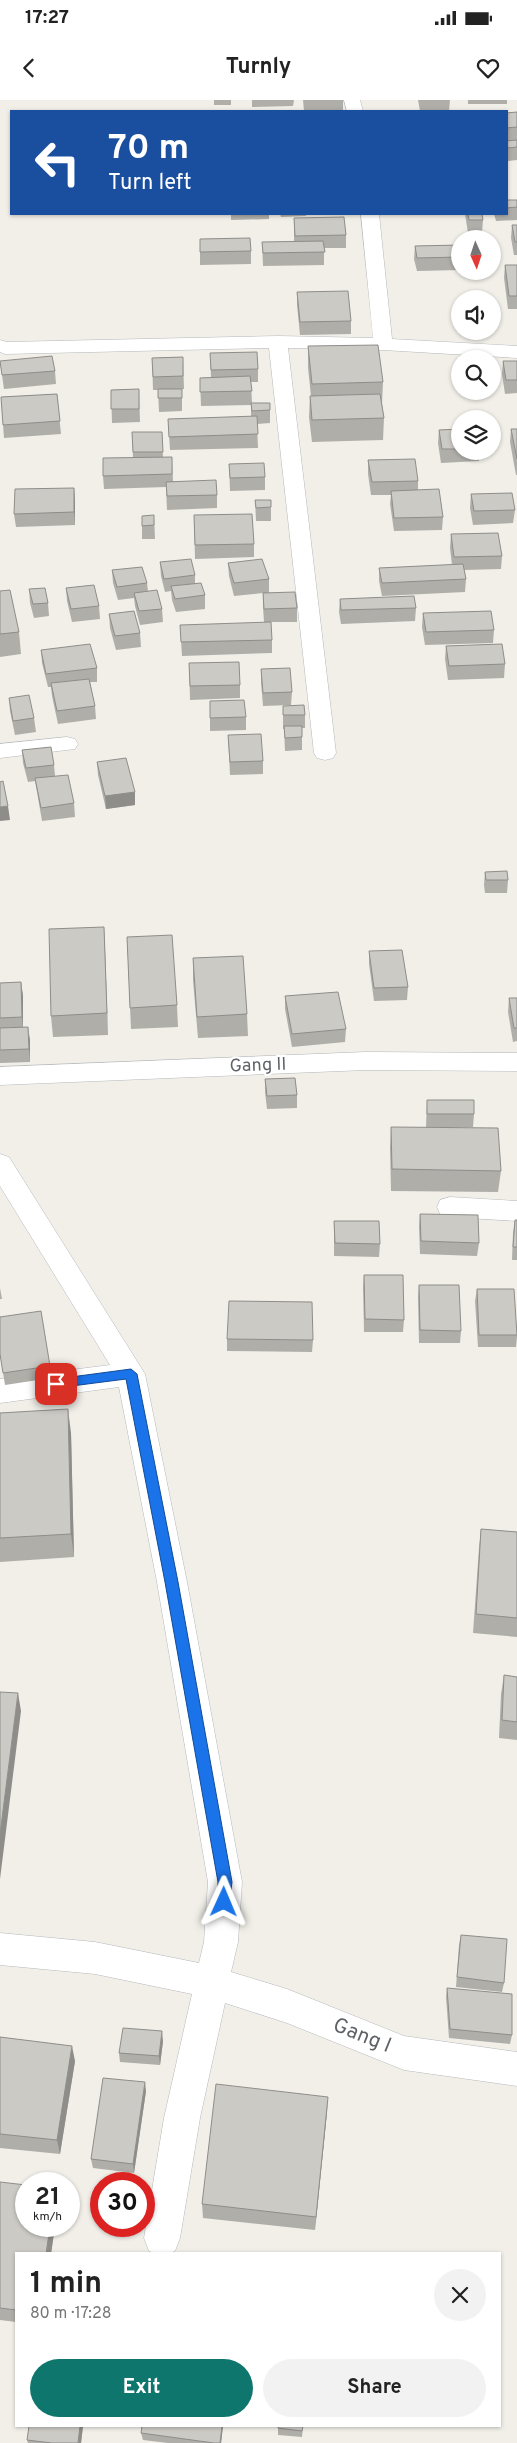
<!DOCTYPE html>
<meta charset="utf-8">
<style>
body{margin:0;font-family:Overpass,sans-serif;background:#f2f2f2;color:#222;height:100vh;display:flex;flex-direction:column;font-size:19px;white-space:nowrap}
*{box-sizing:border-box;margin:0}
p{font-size:16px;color:#767676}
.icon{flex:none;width:28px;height:28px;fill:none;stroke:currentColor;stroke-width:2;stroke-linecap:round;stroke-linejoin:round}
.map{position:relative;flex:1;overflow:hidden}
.side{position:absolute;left:15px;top:2152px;width:486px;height:175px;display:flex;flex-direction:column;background:#fff;border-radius:0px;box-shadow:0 1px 4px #0004}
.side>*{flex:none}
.hud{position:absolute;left:10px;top:10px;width:498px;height:105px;border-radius:0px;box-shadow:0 1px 4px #0004;background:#1a4fa0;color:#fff;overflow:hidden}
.needle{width:32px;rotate:177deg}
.fabs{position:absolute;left:451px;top:130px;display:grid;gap:10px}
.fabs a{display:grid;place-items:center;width:50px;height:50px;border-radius:50%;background:#fff;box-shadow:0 1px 4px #0004;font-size:25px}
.speed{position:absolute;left:15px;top:2072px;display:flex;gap:10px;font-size:25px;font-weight:700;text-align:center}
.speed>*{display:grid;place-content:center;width:65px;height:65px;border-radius:50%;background:#fff;box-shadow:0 1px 4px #0004;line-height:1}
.speed small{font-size:12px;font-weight:400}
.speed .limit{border:8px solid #d22;background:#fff;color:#111}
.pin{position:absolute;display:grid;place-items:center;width:42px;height:42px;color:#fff;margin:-21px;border-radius:10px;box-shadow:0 2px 8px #0006}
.me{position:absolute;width:55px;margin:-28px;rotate:1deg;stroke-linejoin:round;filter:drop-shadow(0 0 4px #0008)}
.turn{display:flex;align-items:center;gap:18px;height:105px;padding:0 15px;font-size:22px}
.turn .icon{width:65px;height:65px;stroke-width:2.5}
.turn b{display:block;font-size:35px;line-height:42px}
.round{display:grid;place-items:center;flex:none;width:52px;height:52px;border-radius:26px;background:#f2f2f2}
.headline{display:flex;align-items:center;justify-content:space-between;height:85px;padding:0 15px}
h1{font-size:30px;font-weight:700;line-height:38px}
.cta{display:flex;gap:10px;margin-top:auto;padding:10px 15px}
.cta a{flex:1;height:58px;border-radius:30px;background:#0f766e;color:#fff;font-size:20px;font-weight:700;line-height:58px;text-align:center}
.cta a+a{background:#f2f2f2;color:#222}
.status{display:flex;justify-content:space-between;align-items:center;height:35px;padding:0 25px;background:#fff;direction:ltr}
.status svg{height:14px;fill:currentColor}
header{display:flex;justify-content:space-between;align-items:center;height:65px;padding:0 15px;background:#fff;font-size:22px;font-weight:700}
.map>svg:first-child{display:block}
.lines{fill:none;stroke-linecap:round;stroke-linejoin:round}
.street-casing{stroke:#b5b8bc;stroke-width:1}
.street{fill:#fff;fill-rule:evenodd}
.wall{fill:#afaea9}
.shaded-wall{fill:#8f8d8a}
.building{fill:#cccac5;stroke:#8f8d8a}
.route{fill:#1a73e8;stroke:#114b97}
.labels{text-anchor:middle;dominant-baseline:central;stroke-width:4.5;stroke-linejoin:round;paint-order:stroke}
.street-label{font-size:18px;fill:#5f6368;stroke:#fff}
.near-street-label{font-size:21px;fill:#5f6368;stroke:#fff}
</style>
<div class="status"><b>17:27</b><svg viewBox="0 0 49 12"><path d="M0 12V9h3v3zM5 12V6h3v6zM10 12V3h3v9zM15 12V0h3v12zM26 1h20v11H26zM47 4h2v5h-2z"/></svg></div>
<header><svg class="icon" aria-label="back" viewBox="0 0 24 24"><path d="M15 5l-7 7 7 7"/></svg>Turnly<svg class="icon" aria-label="heart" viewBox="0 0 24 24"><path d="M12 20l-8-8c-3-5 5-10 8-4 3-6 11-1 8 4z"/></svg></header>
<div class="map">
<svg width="517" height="2343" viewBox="0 0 517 2343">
<rect width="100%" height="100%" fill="#f1efe8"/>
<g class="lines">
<defs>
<path id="street" d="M344,0H360L363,11H347Z
M361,114H379L392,239L517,246V258L383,250L288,248L336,653L333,658L325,660L317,658L314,653L269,248L5,254L0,252V240L7,242L278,236L373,238Z
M67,637L75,639L78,644L75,649L0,658V644Z
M366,952L517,953V971L366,970L0,985V967Z
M0,1054L9,1057L145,1274L187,1482L242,1782L238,1842L231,1872L287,1889L404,1936L517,1952V1986L404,1970L287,1923L225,1903L200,2018L180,2138L175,2151C166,2155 158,2155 149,2151L144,2138L164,2018L192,1894L95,1874L0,1865V1833L95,1842L199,1863L204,1842L208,1782L157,1482L119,1287L0,1303V1279L110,1265L0,1086Z
M450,1097L517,1101V1121L450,1117L440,1114L437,1107L440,1100Z"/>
</defs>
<use href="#street" class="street-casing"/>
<use href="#street" class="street"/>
</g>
<path class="wall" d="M214,0H231V5H214Z
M252,0H294L293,6L252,7Z
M303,0H343V11H304Z
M418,0H450L449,11H420Z
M468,0H507V4H468Z
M517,12V60L507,61L506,58V13Z
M506,100H517V120L496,121L494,114H506Z
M231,114H269V119L231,120Z
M280,114H306V116L281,117Z
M321,114H345L321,115Z
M465,114H482L483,120L482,133H468Z
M294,118L346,135V148H324V165L263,166L262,142H294Z
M512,125H517V155H514L511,138Z
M200,139L251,151V164L200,165Z
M460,145V170L417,171L414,159L415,146Z
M505,165H517V209H508L504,178Z
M297,192L351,221V234L300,235L297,205Z
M308,246L383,282L382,304L384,318L383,340L312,342L309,317L310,296H311L308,268Z
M210,253L258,269V282H251L252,303H270V323L257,324L258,348L170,350L168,319L251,317V305L201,306L200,278L211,277Z
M183,257L184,289H182V311L159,312L158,290H153L152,258Z
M0,261L55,271L56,284L4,289Z
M503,261H517V293L505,294L502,274Z
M139,289L140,322L112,323L111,290Z
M57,294L61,334L4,338L1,297Z
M460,329V351H480L479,361L441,363L438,343L439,330Z
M511,329H517V375H516L510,342Z
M132,332H162L163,357H172L173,381L217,395V408L167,410L166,387L104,389L103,376L133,358Z
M368,360L418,381V390L443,417L442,430L394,431L390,404L391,395H371L368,374Z
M229,364L265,377V390L230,391Z
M74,388L75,401V425L16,427L14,414Z
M471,394L515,410L513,423L473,425L470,408Z
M255,400H271V421H256Z
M154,415L155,439H142V426Z
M194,415L254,444V457L195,459Z
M451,434L502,456L501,469L464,470L466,479L465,492L382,496L379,481V468L452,465L450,448Z
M160,462L195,475V483L205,495V509L176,512L172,500L171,491L165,492L161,476Z
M228,463L269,479V493L297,508V522H264L263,507V493L234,496L229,476Z
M112,470L147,483L148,491L162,509L163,522L140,525L135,506L134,498L118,500L113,483Z
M66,488L99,506L100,519L72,522L67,501Z
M29,489L48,503L49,516L34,518L30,503Z
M0,491L19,532L21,554L0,557Z
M340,499L416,508L415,521L341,524L339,512Z
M423,513L494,530L493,543L425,545L422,527Z
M109,514L140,533L141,547L116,550L110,528Z
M180,525L272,540V553L182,556Z
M446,546L505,564L504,578L448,580L445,559Z
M41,550L97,568V582H90L95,606L96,619L58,624L52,596L51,587H48L42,563Z
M189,563L240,585V598L190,600Z
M261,569L292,592L291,605L263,606L261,582Z
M9,598L34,618L36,632L15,635L10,611Z
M210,601L246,617V630L210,631Z
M283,606L305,615V628H302V650L285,651L284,629H283Z
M228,635L263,661V674L230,675Z
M22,650L54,665L55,676L74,703L75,717L42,721L37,692L35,681L28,682L23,663Z
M97,662L135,692V705L106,709L98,675Z
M485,772L508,780L507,793H485L484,785Z
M104,827L108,935L53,937L51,916Z
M127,837L177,905L178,927L131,929Z
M369,851L408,887L407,900L374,901L369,864Z
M193,858L247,914L248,936L198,938L193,880Z
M21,882L23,896V927L30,940V962L0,963V883Z
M285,896L346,929L345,942L292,947L285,909Z
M509,898H517V941L513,942L508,912Z
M265,979L297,995V1008L267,1009L265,992Z
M427,1000L474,1014L473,1027H426Z
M391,1027L501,1071L498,1092L391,1091L390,1048Z
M420,1114L479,1143L477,1156L420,1154L419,1126Z
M515,1120H517V1160H512L513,1133Z
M334,1121L380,1144L379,1157L334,1156Z
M364,1175L404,1220L403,1232H364L363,1187Z
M419,1185L461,1231L460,1243H419L418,1197Z
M0,1188L2,1199H0Z
M477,1189L517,1229V1237L516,1247H478L475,1201Z
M227,1239L313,1240L312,1252L227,1251Z
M0,1254L50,1266L51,1278L5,1285Z
M0,1313L71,1333L74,1457L0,1462Z
M481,1429L517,1432V1537L473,1533L479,1448Z
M504,1575L517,1577V1640L499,1638L501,1594Z
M461,1835L504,1883L502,1892L456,1887L459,1845Z
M447,1888L512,1935L510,1944L449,1938L446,1897Z
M0,1937L75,1961L60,2054L0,2048Z
M163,1941L160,1965L120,1962L119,1953Z
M146,1991L134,2073L93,2068L91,2059Z
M327,2012L315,2130L203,2118L202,2104Z
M0,2082L55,2126L51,2154H16V2222L0,2220Z
M83,2326L81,2343H28L27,2340Z
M142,2326H223L221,2343H168L143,2340L141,2333Z
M278,2326H303L302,2337L278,2335Z"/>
<path class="shaded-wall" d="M74,388L75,401V425L74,412Z
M135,692V705L106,709L105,696Z
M8,706L10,720L0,721V707Z
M104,827L105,849L108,935L107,913Z
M21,882L23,896V930L22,917Z
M28,927L30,940V962L29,949Z
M68,1309L71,1333L74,1457L71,1434Z
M18,1593L21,1611L0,1779V1734Z
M162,1931L163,1941L160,1965L159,1956Z
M72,1946L75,1961L60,2054L57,2040Z
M145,1982L146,1991L134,2073L133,2064Z
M328,1997L327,2012L315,2130L316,2117Z
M50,2126H55L51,2154H46Z
M80,2326H83L81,2343H78Z
M222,2326H223L221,2343H220Z"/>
<path class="building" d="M517,12V27L506,28V13Z
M517,40V47L508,48L506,41Z
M506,100H517V107L506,108Z
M468,114H482L483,120H469Z
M344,117L346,135L295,136L294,118Z
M512,125H517V142H515Z
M250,138L251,151L200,152V139Z
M323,141L325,152L263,153L262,142Z
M460,145V157L417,158L415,146Z
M505,165H517V196H509Z
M348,191L351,221L300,222L297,192Z
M378,245L383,282L312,284L308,246Z
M257,252L258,269L211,270L210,253Z
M52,256L55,271L2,275L0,261Z
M183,257V276L153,277L152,258Z
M503,261H517V280H506Z
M250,276L252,291L200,292V278Z
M139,289V309H111V290Z
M158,289H182V298H158Z
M57,294L60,321L3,325L1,297Z
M380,294L384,318L312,320L310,296Z
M251,303H270V310L252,311Z
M257,316L258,334L169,337L168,319Z
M460,329V349H442L439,330Z
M511,329H517V359Z
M132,332H162L163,352H133Z
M172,357V374L103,376V358Z
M415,359L418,381L372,382L368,360Z
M264,363L265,377L230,378L229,364Z
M216,380L217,395L167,396L166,382Z
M74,388V412L14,414L15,389Z
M439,389L443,417L394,418L391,391Z
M512,393L515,410L474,411L471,394Z
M255,400H271V407L256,408Z
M252,414L254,444L195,445L194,415Z
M154,415V425L142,426V416Z
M498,433L502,456L454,457L451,434Z
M191,459L195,475L164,479L160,462Z
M262,459L269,479L234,483L228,463Z
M463,464L466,479L382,483L379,468Z
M142,467L147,483L117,487L112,470Z
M201,483L205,495L175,499L171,486Z
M94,485L99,506L71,509L66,488Z
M45,488L48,503L33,504L29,489Z
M10,490L19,532L0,534V491Z
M157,490L162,509L139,511L134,493Z
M295,492L297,508L264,509L263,493Z
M414,496L416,508L341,510L340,499Z
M134,511L140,533L115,536L109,514Z
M491,511L494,530L426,532L423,513Z
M271,522L272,540L181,542L180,525Z
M90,544L97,568L46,574L41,550Z
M502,544L505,564L449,566L446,546Z
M239,562L240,585L190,586L189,563Z
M290,568L292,592L263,593L261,569Z
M89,579L95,606L57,611L51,583Z
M29,595L34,618L13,621L9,598Z
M244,600L246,617L210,618V601Z
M304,605L305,615H283V606Z
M284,626H302V637L285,638Z
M261,634L263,661L230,662L228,635Z
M51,647L54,665L26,668L22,650Z
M126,658L135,692L105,696L97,662Z
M68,675L74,703L41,708L35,678Z
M3,681L8,706L0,707V682Z
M507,771L508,780H486L485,772Z
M104,827L107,913L51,916L49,829Z
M172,835L177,905L130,908L127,837Z
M402,850L408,887L374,888L369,851Z
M243,856L247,914L197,917L193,858Z
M21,882L22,917L0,918V883Z
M338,892L346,929L292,934L285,896Z
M509,898H517V928H514Z
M28,927L29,949L0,950V928Z
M295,978L297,995L267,996L265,979Z
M427,1000H474V1014H427Z
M391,1027L498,1028L501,1071L392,1069Z
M420,1114L478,1115L479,1143L421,1141Z
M515,1120H517V1147H513Z
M334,1121H379L380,1144L335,1143Z
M364,1175H403L404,1220L365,1219Z
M419,1185H459L461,1231L420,1230Z
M477,1189H514L517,1235H479Z
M229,1201L312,1202L313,1240L227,1239Z
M41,1211L50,1266L3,1273L0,1254V1217Z
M68,1309L71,1434L0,1438V1313Z
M481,1429L517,1432V1518L476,1514Z
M504,1575L517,1577V1622L502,1620Z
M0,1592L18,1593L0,1734Z
M461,1835L507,1839L504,1883L457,1877Z
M447,1888L512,1894V1935L450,1929Z
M123,1928L162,1931L159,1956L119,1953Z
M0,1937L72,1946L57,2040L0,2034Z
M103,1978L145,1982L133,2064L91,2059Z
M216,1984L328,1997L316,2117L202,2104Z
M0,2082L26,2085V2126H50L46,2154H16V2210L0,2208Z
M29,2326H80L78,2343H52L27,2340Z
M142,2326H222L220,2343H214L141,2333Z
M278,2326H303L302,2331L278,2328Z"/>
<path class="route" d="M131,1269L137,1274L178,1482L232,1782L229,1807L224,1808L219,1807L217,1802L218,1782L165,1482L126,1279L56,1288L50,1284L56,1279Z"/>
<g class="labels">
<g class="street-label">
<text transform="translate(258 966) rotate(-2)">Gang II</text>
</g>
<g class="near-street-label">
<text transform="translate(362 1936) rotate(22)">Gang I</text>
</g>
</g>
</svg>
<div class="fabs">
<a><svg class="needle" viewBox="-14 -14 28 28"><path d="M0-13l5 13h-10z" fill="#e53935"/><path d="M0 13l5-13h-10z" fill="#767676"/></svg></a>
<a><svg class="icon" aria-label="sound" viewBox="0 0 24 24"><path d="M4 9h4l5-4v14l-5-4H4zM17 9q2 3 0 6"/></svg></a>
<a><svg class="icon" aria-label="search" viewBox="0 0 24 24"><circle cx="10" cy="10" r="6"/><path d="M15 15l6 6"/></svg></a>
<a><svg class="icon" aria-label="layers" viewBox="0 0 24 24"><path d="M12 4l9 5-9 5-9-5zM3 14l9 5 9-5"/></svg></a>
</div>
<div class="speed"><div>21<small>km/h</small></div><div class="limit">30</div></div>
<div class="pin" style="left:56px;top:1284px;background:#d93025"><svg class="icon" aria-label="arrive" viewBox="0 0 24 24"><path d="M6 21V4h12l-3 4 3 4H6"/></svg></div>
<svg class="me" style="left:224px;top:1802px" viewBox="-20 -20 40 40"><path d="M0-17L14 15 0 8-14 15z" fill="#1a73e8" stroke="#fff" stroke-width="4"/></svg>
<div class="hud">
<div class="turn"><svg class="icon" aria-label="left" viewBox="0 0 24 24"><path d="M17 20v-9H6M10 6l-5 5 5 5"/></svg><div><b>70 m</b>Turn left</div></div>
</div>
<section class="side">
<div class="headline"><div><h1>1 min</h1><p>80 m · 17:28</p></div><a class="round"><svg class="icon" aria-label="close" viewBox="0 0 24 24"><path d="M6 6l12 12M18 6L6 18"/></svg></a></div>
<div class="cta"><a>Exit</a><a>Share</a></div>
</section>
</div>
